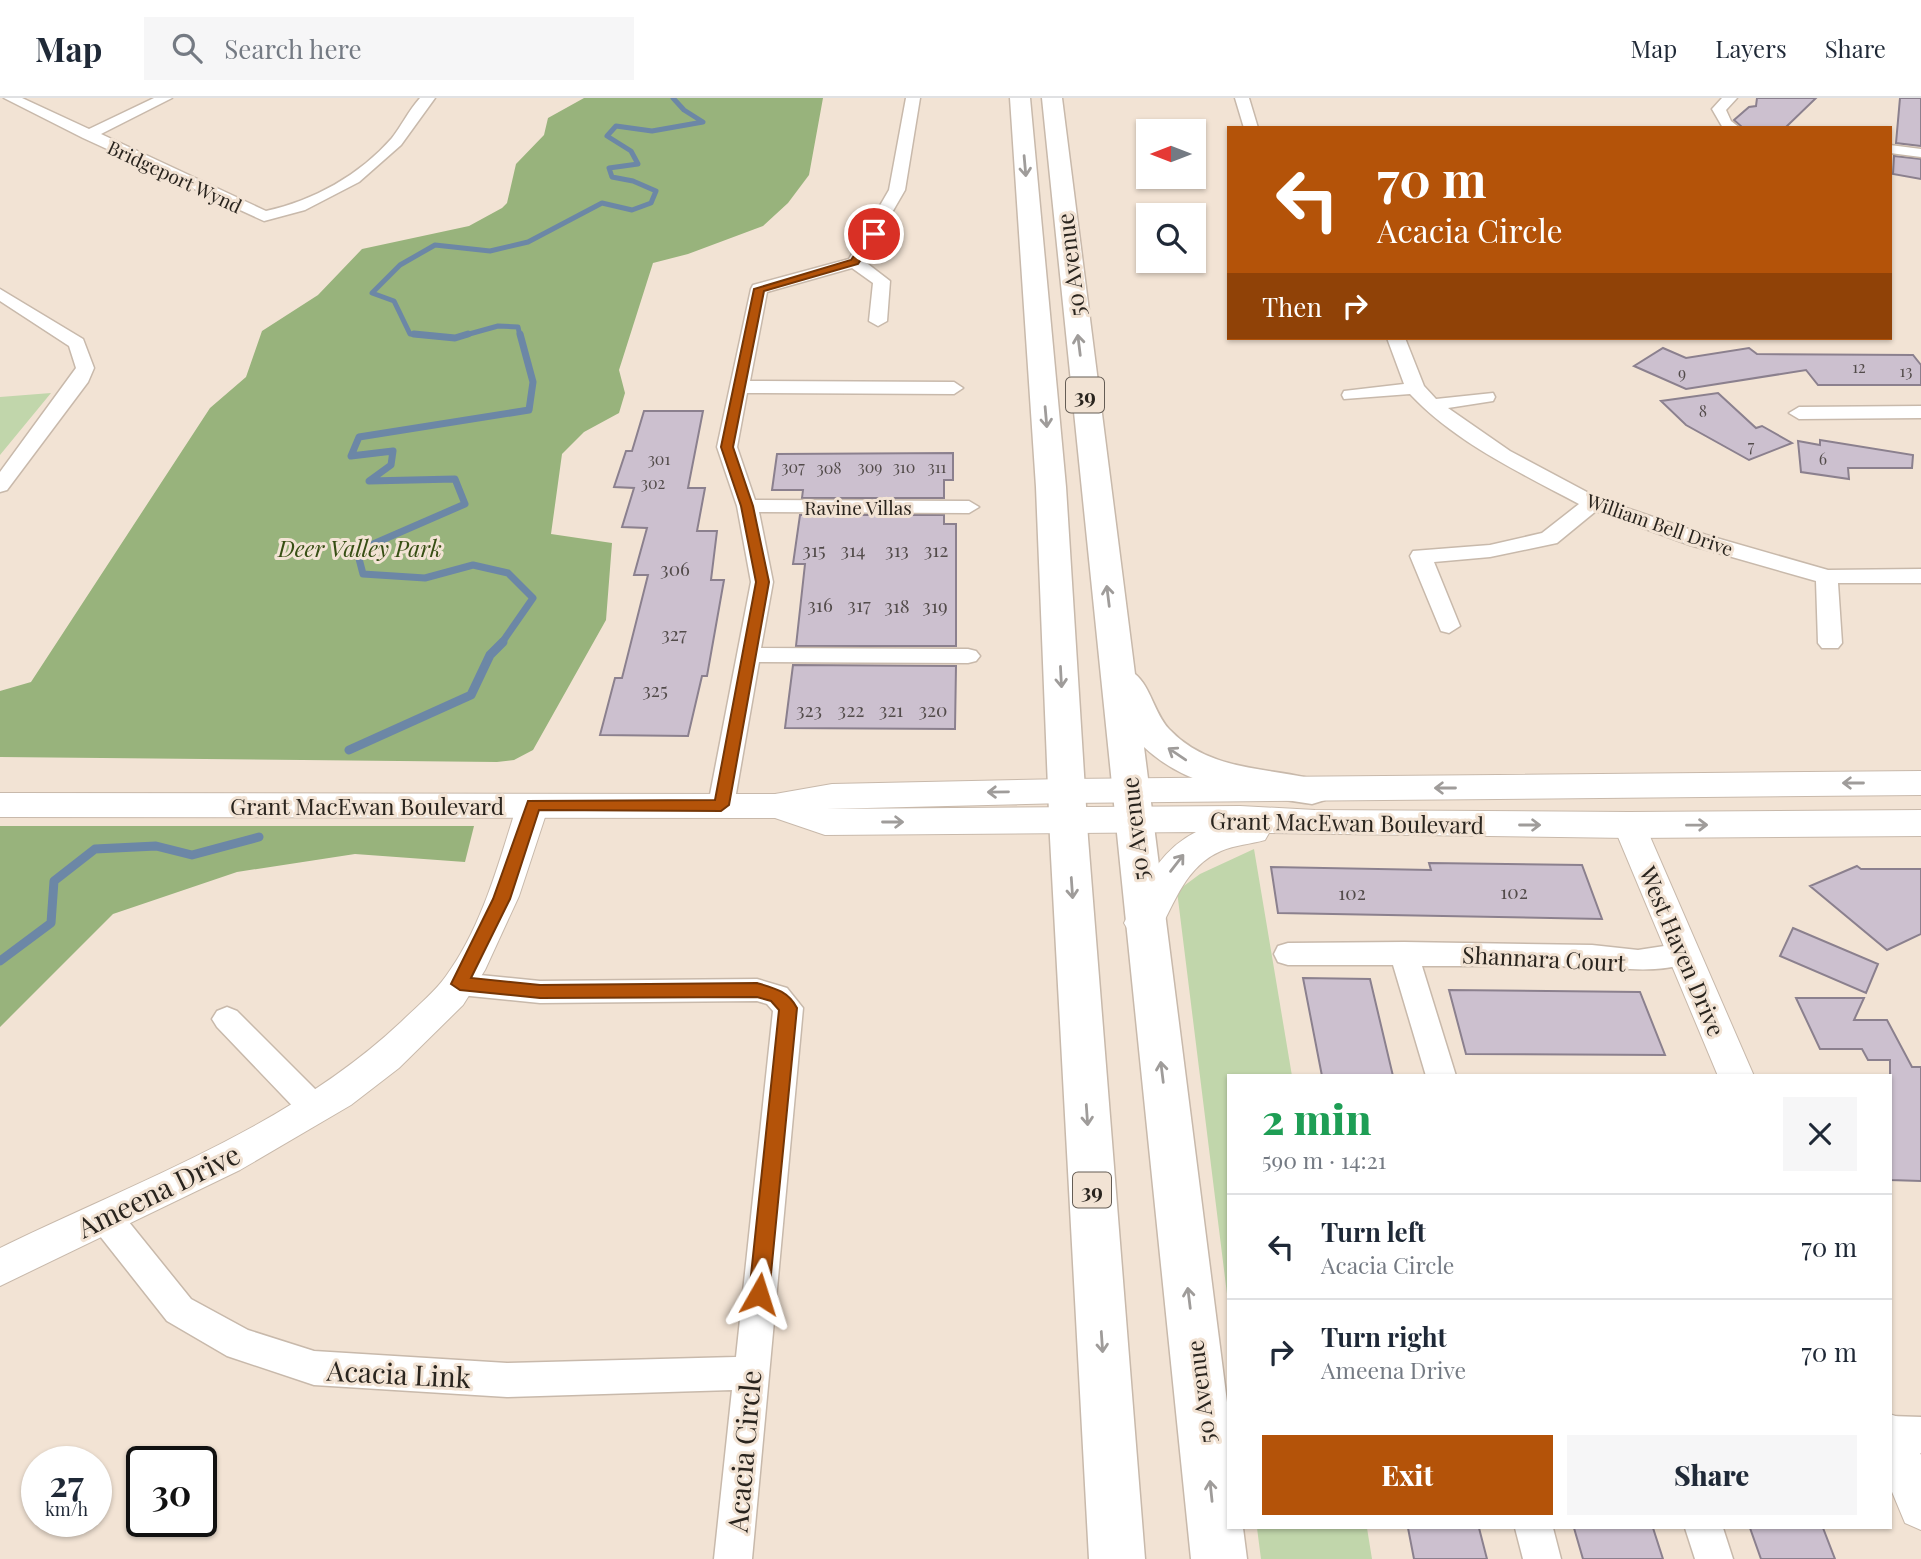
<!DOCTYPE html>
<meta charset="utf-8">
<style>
body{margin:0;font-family:"Playfair Display",serif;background:#f6f6f7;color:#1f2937;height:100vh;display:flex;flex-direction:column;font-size:26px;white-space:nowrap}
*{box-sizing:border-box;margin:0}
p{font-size:23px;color:#747a83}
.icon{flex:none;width:38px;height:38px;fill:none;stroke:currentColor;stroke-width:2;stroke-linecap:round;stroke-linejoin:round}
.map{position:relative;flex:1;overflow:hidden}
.drawer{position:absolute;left:1227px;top:976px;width:665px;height:455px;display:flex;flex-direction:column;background:#fff;border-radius:0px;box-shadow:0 2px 5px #0004}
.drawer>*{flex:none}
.hud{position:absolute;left:1227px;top:28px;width:665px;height:214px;border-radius:0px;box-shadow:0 2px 5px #0004;background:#b45309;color:#fff;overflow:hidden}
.needle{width:46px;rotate:270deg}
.buttons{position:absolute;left:1136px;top:21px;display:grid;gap:14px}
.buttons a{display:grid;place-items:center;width:70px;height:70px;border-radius:0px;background:#fff;box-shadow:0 2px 5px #0004;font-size:35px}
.speed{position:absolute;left:21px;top:1348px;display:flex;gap:14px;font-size:35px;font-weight:700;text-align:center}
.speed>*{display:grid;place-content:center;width:91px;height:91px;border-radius:50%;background:#fff;box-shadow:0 2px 5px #0004;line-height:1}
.speed small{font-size:18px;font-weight:400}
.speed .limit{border:4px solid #111;border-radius:10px;background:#fff;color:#111}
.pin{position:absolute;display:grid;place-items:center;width:60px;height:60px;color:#fff;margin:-30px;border:4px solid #fff;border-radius:50%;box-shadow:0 2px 7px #0007}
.me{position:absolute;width:77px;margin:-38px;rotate:6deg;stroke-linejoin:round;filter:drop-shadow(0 0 5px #0008)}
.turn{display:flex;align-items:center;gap:24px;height:147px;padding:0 35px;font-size:32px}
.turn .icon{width:91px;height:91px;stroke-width:2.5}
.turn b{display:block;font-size:49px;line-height:60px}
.then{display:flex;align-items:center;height:66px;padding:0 35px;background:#0003;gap:14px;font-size:26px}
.round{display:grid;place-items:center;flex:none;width:74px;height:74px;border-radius:0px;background:#f6f6f7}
.head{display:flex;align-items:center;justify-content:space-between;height:119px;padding:0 35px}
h1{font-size:42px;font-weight:800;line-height:52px;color:#1e9e55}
.primary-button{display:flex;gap:14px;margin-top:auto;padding:14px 35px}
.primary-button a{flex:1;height:80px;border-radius:0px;background:#b45309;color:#fff;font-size:28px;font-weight:800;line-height:80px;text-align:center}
.primary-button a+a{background:#f6f6f7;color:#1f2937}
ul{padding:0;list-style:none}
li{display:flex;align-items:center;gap:21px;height:105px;padding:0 35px;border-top:2px solid #e0e1e3}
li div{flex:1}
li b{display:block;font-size:26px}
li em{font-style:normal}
header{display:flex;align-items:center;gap:42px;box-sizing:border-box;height:98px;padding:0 35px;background:#fff;border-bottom:2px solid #e0e1e3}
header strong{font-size:33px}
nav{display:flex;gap:38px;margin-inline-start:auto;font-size:24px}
.search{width:490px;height:63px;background:#f6f6f7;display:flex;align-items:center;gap:18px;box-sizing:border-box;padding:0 24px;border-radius:0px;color:#747a83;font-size:26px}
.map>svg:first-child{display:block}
.green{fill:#c1d6ab}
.forest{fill:#98b37c}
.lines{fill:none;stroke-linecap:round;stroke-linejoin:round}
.stream-far2{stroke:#6c87a6;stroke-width:5}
.stream-far1{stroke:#6c87a6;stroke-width:7}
.stream{stroke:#6c87a6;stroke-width:9}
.building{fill:#ccc0cf;stroke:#8b808e;stroke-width:2}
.minor-casing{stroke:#c8b9ab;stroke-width:3}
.tertiary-casing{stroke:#c8b9ab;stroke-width:2}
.secondary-casing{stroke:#c8b9ab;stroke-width:2}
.primary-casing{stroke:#c8b9ab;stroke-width:3}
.minor{fill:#fff;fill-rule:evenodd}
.tertiary{fill:#fff;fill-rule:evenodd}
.secondary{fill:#fff;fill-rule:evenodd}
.primary{fill:#fff;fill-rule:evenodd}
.oneway{stroke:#9f9c9a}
.route{fill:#b45309;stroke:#753606;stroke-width:2}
.labels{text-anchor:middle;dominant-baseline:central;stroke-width:6;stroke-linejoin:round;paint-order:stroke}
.far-number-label{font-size:16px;fill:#524b4a}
.far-street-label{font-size:19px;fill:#29241e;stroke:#f2e3d4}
.number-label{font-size:19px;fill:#524b4a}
.shield{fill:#f2e3d4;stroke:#655d55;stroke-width:2}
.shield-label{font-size:21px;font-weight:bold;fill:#29241e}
.street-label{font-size:23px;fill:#29241e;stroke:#f2e3d4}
.park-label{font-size:23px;font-style:italic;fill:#364e13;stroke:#f2e3d4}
.near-street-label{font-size:28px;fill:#29241e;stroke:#f2e3d4}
</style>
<header>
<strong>Map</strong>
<div class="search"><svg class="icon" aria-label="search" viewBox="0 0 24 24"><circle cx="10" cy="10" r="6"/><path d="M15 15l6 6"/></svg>Search here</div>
<nav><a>Map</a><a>Layers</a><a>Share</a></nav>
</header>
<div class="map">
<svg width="1921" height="1461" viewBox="0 0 1921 1461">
<rect width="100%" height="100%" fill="#f2e3d4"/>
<path class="green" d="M51,295L0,357V299Z
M1254,751L1292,978H1228V1204L1177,793L1200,776Z
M1257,1430H1367L1372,1461H1261Z"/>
<path class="forest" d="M584,0H823L809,77L788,105L763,128L688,156L653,165L619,272L625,295L619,315L584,334L562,356L551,436L612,445L606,522L533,652L514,662L497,664L0,659V593L31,584L210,310L246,279L262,233L318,197L362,151L469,128L502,110L507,105L516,66L544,37L548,20Z
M0,728H474L465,764L355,756L237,774L113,816L0,929Z"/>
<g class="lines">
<path class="stream-far2" d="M433,238L410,236L394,203L372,195L400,167L435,147L490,153L528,144L602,105L632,112L651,105L656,93L633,83L612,79L609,70L638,66L631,53L607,38L616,28L652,33L703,24L684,12L673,0
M462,238L498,228L518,229L520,238"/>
<path class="stream-far1" d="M414,236L455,240L468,236
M501,546L533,500L508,475L473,467L425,480L363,476L357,453L465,406L455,381L369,383L391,367L393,353L351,358L359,339L529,312L533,284L520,236"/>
<path class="stream" d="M349,652L471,597L490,557L503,544
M0,863L51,825L54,783L95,751L156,748L192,757L259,739"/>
</g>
<path class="building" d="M1757,0H1816L1785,30H1743L1734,22L1749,9L1756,8Z
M1900,0H1921V48L1896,45Z
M1894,58L1921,61V81L1893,76Z
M1663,250L1686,260L1749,250L1757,256L1913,257L1921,267V287H1818L1806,272L1686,291L1634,268Z
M1718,295L1756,330L1762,328L1792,345L1749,362L1686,327L1661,303Z
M644,313H703L688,390H705L697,433H717L711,482H724L707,578H702L688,638L600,637L615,580H622L648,477H634L647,430L622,429L634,390L614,389L626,353H632Z
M1820,342L1913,357L1912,370H1848L1849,381L1801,374L1798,343L1820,347Z
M953,355V382H944V400H802L803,392H772L777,356Z
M800,417H944V426H956V548H796L805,466H793Z
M793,567L956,568L955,631L785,630Z
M1429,765L1582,767L1602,821L1278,815L1271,769L1431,772Z
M1857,768L1861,771H1921V836L1887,852L1810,788Z
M1793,830L1878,866L1866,895L1780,858Z
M1303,880L1370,881L1393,978H1322Z
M1449,892L1640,894L1665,957L1466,956Z
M1796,900H1864L1854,922H1887L1912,969H1921V1083L1890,1082V962H1868L1862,951H1820Z
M1408,1430H1479L1487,1461H1414Z
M1574,1430H1653L1663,1461H1583Z
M1750,1430H1823L1835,1461H1761Z"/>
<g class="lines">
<defs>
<path id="minor" d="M4,0H22L89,31L154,0H172L101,36L266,113C313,103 360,77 392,40C402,27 409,12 420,0H435L401,47L359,84L305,112L264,123L83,40Z
M906,0H920L905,92L864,163L890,183L887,223L878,228L869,223L873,185L852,170L767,194L750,283L954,284L963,290L954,296L747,295L737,349L755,402L969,403L979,409L969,415L759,414L773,484L761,550L968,551L976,553L980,558L976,563L968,565L759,564L734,707L730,713L721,716L712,713L708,707L751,484L737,408L717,349L751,191L753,187L849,161L889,92Z
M1235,0H1249L1258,30H1244Z
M1722,0H1737L1726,12L1731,23L1740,30H1723L1712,11Z
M1890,47L1921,51V59L1890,55Z
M0,191L83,241L94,270L88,284L7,392L0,394V374L76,270L69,248L0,203Z
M1387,240H1405L1424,288L1436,301L1493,295L1495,299L1493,303L1448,310L1510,353L1600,401L1706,437L1828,472L1921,471V485H1838L1842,545L1838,550H1822L1818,545L1816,483L1690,447L1596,413L1557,445L1490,459L1434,464L1460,528L1449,535L1441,533L1410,458L1413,453L1490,447L1542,435L1579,406C1521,375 1456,345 1410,296L1344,301L1342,297L1344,293L1404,286Z
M1921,308V320L1799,321L1789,315L1799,309Z
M1404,844L1592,847L1638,852L1684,845L1694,848L1698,856L1694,864C1654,876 1628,870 1588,869C1533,867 1477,868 1422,868L1456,978H1426L1393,867H1288L1278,864L1274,856L1278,848L1288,845Z
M460,875L540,883L757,881L787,890L803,910L752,1461H714L732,1292L507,1299L314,1287L227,1258L167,1223L92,1128L88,1118L92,1108L104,1104L116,1108L191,1201L248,1232L314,1253L507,1265L736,1259L773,913L767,906L757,903L540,905L460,897L450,894L446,886L450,878Z
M227,909L237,913L326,1002L331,1011L326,1020L315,1024L304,1020L217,929L212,921L217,913Z
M1890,1318L1921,1319V1355L1890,1354Z
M1515,1430H1553L1561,1461H1523Z
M1685,1430H1723L1733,1461H1695Z"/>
<path id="tertiary" d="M533,696L544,699L549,707L519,798L485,872L463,907L399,970L351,1007L240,1072L0,1188V1150C137,1083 288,1030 401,924C416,909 434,895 446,878C482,829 499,764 517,707L522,699Z
M1629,716L1640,719L1645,727L1754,978H1718L1613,727L1618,719Z
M1890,1316L1906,1322L1921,1357V1432L1905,1425L1890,1389Z"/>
<path id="secondary" d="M1921,673V697L1066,705L826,711L1240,708L1315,712L1629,714L1921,712V738L1629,740L1269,735L1265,742C1251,746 1235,747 1221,753C1186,768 1175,804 1158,835L1144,839L1130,835L1124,825C1143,789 1158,753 1196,734L825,737L775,720L0,719V695L775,696L832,686L1066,681Z"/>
<path id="primary" d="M1010,0H1030L1066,389L1088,740L1145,1461H1089L1050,740L1036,389Z
M1042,0H1062L1135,576C1151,589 1154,615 1169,631C1212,676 1270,668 1325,684L1331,693L1325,702L1312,706C1252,697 1190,692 1144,649L1228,1312V1430H1243L1247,1461H1191Z"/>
</defs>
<use href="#minor" class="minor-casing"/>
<use href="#tertiary" class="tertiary-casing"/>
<use href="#secondary" class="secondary-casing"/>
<use href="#primary" class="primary-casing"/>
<use href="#minor" class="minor"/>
<use href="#tertiary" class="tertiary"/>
<use href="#secondary" class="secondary"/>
<use href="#primary" class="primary"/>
</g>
<defs><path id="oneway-shaft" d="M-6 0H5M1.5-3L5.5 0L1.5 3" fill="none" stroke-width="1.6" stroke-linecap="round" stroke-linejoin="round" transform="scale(1.75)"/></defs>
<g class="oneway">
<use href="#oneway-shaft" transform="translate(1025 68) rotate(85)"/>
<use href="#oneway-shaft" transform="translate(1079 247) rotate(-97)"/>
<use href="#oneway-shaft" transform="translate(1046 319) rotate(85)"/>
<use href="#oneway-shaft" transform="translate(1108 498) rotate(-97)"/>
<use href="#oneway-shaft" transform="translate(1061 579) rotate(87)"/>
<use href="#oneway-shaft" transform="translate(1177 656) rotate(-146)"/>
<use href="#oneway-shaft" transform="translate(1853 685) rotate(180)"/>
<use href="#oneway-shaft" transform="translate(1445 690) rotate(180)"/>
<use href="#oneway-shaft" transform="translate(998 694) rotate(179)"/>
<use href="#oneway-shaft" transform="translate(893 724)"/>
<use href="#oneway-shaft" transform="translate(1530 727)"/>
<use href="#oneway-shaft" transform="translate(1697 727) rotate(-1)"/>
<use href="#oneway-shaft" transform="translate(1177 765) rotate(-52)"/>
<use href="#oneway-shaft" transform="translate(1072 790) rotate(86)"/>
<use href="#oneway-shaft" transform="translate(1162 974) rotate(-97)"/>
<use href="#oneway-shaft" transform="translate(1087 1017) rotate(86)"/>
<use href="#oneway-shaft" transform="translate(1189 1200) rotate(-97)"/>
<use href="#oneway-shaft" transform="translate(1102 1244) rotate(86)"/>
<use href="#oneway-shaft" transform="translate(1211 1393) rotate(-96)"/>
</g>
<path class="route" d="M870,134L878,136L858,166L764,193L733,349L753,408L769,484L729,707L721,713L539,712L510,801L471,880L540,887L757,885C774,890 788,893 797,910L769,1196L766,1203L759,1206L752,1203L749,1196L779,912L771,903L757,899L540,900L460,892L451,886L493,801L528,703L715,702L756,484L741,408L721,349L754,191L851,162Z"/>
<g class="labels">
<g class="far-number-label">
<text x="1859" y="268">12</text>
<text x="1906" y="272">13</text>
<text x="1682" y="274">9</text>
<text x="1703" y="312">8</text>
<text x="1751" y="347">7</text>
<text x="659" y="360">301</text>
<text x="1823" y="360">6</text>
<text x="793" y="368">307</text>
<text x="870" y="368">309</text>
<text x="904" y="368">310</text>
<text x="937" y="368">311</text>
<text x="829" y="369">308</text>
<text x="653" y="384">302</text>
</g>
<g class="far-street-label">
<text transform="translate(175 78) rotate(25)">Bridgeport Wynd</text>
<text x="858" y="409">Ravine Villas</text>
<text transform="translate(1660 426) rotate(19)">William Bell Drive</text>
</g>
<g class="number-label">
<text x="814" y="451">315</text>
<text x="853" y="451">314</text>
<text x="897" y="451">313</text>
<text x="936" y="451">312</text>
<text x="675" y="470">306</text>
<text x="820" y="506">316</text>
<text x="859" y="506">317</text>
<text x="897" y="507">318</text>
<text x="935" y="507">319</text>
<text x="674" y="535">327</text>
<text x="655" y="591">325</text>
<text x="809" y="611">323</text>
<text x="851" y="611">322</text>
<text x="891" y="611">321</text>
<text x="933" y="611">320</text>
<text x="1514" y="793">102</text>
<text x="1352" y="794">102</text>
</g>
<g class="shield">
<rect x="1066" y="279.5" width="38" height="35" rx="5"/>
<rect x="1073" y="1074.5" width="38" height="35" rx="5"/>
</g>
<g class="shield-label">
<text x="1085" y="297">39</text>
<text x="1092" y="1092">39</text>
</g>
<g class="street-label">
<text transform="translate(1070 167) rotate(-97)">50 Avenue</text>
<text x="367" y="707">Grant MacEwan Boulevard</text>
<text transform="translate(1347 724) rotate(1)">Grant MacEwan Boulevard</text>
<text transform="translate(1134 731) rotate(-96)">50 Avenue</text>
<text transform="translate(1683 853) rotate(67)">West Haven Drive</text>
<text transform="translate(1544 860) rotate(3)">Shannara Court</text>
<text transform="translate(1200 1294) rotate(-97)">50 Avenue</text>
</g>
<g class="park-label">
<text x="360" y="449">Deer Valley Park</text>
</g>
<g class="near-street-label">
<text transform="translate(158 1092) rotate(-26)">Ameena Drive</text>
<text transform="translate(399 1275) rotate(3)">Acacia Link</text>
<text transform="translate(743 1353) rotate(-85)">Acacia Circle</text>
</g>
</g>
</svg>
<div class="buttons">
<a><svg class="needle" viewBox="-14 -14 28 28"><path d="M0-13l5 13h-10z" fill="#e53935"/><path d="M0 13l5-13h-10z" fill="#747a83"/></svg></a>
<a><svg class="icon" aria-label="search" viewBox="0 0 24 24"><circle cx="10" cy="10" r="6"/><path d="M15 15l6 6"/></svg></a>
</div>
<div class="speed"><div>27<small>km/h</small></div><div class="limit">30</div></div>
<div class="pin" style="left:874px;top:136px;background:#d93025"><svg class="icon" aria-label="arrive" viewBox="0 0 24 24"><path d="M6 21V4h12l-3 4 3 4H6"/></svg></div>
<svg class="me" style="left:759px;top:1196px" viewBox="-20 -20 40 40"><path d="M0-17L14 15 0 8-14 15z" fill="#b45309" stroke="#fff" stroke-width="4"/></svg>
<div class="hud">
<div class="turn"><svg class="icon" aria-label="left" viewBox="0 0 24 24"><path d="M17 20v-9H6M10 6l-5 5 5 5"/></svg><div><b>70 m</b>Acacia Circle</div></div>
<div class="then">Then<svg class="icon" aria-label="right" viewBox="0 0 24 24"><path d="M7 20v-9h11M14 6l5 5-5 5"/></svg></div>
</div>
<section class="drawer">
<div class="head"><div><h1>2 min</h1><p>590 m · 14:21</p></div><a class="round"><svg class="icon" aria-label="close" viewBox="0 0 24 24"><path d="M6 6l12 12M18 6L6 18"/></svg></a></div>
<ul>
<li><svg class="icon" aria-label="left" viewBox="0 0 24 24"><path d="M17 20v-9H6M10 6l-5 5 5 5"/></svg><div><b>Turn left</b><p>Acacia Circle</p></div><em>70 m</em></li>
<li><svg class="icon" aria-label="right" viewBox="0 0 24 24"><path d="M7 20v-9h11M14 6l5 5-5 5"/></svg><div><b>Turn right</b><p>Ameena Drive</p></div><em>70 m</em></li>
</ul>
<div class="primary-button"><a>Exit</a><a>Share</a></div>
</section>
</div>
